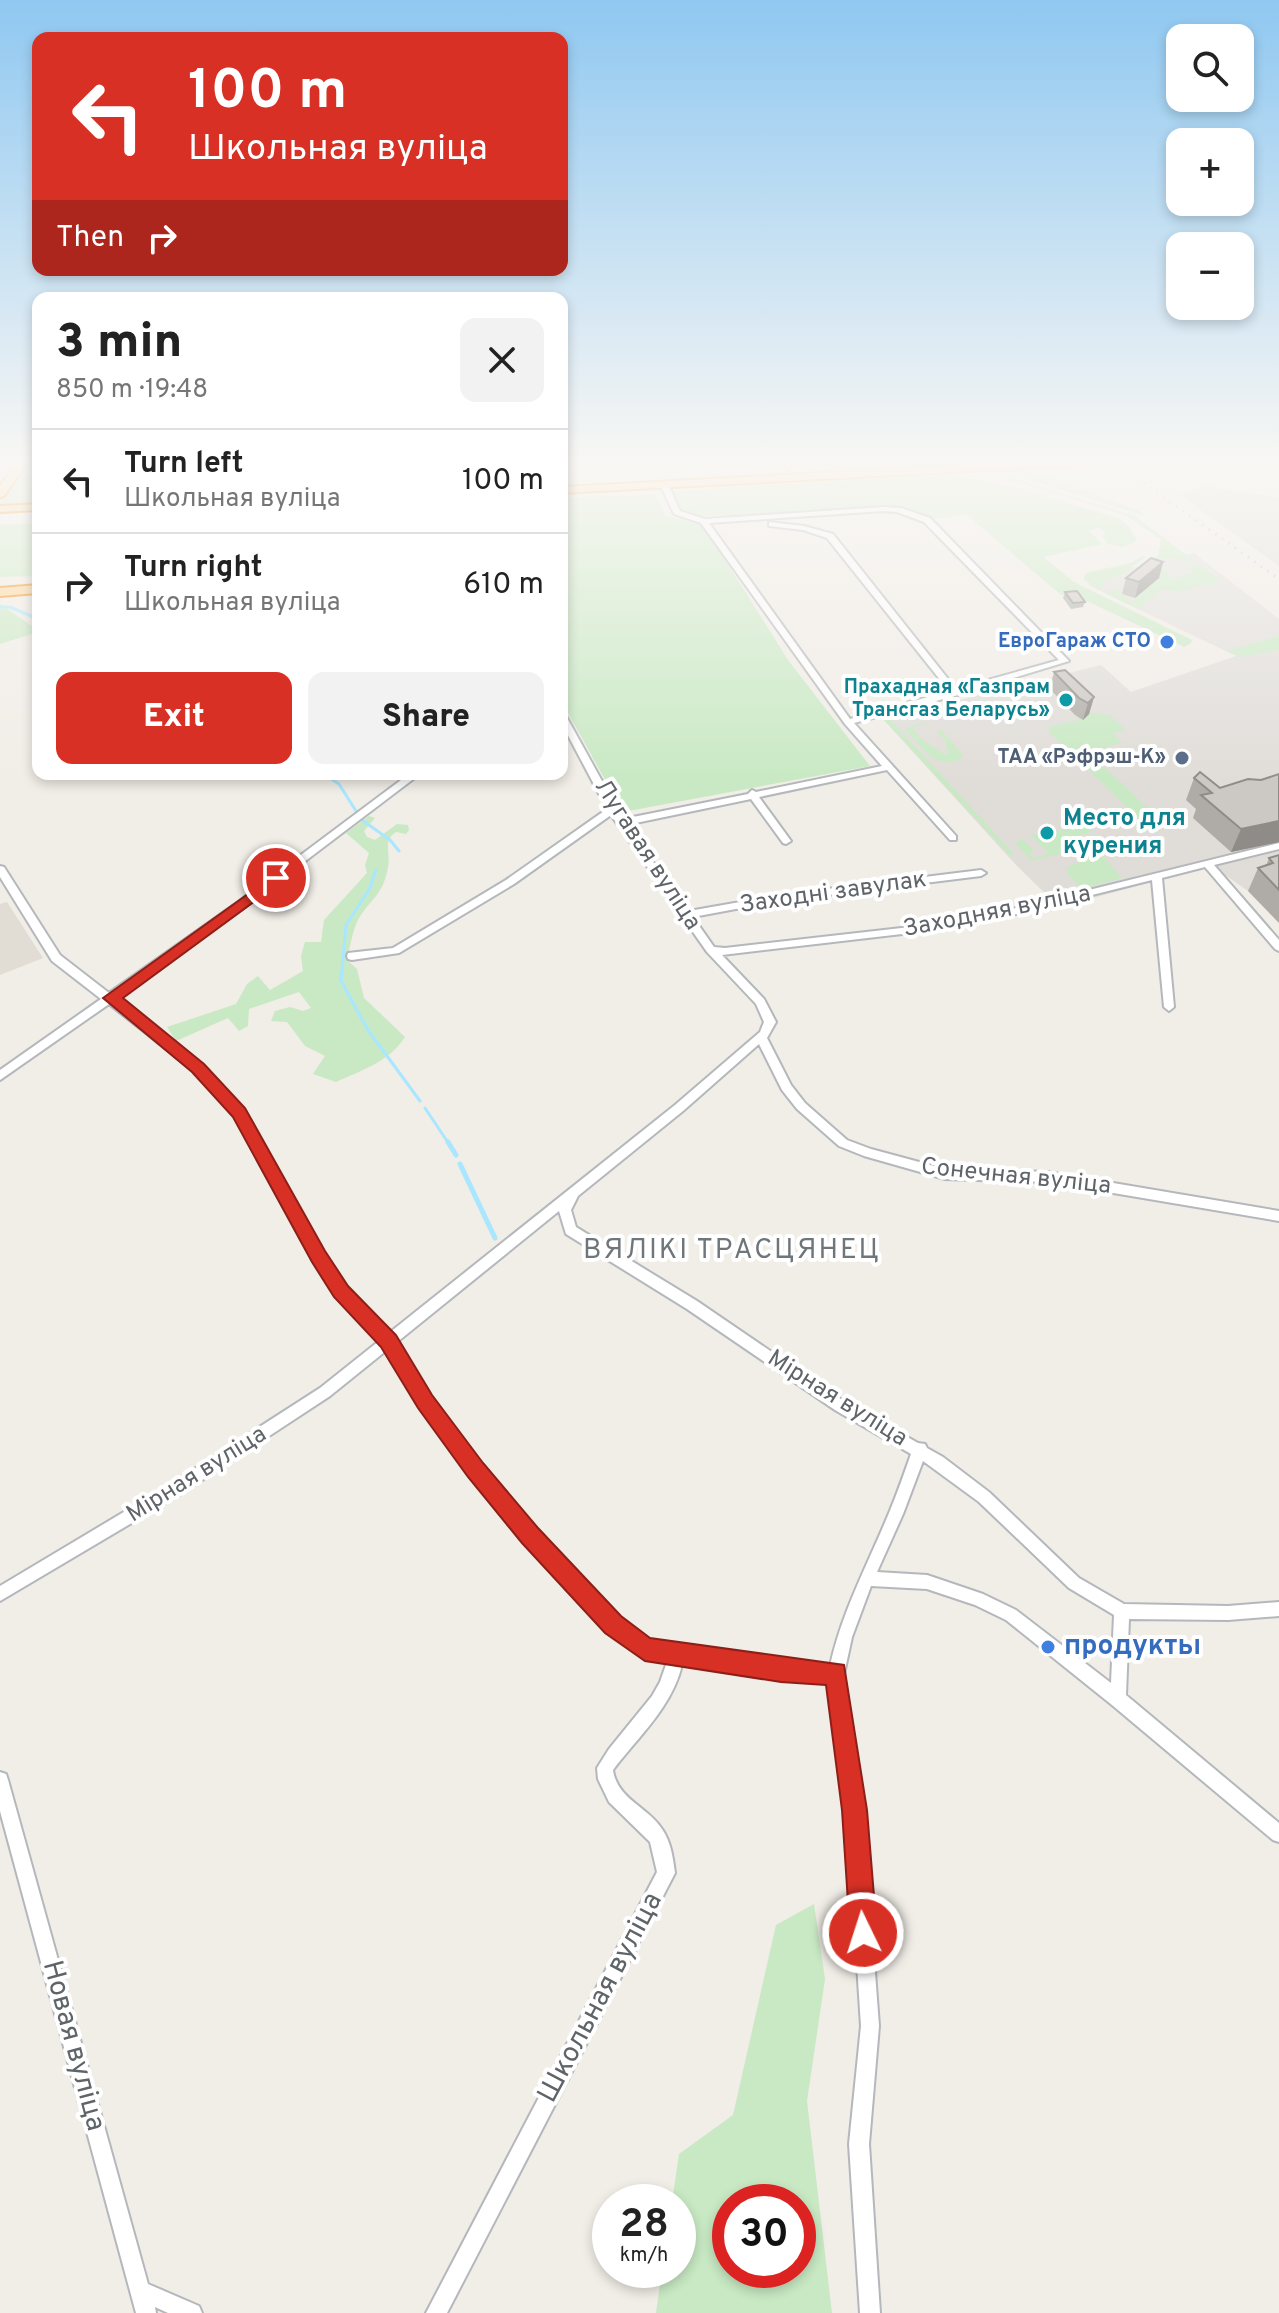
<!DOCTYPE html>
<meta charset="utf-8">
<style>
body{margin:0;font-family:Overpass,sans-serif;background:#f2f2f2;color:#222;height:100vh;display:flex;flex-direction:column;font-size:30px;white-space:nowrap}
*{box-sizing:border-box;margin:0}
p{font-size:26px;color:#767676}
.icon{flex:none;width:44px;height:44px;fill:none;stroke:currentColor;stroke-width:2;stroke-linecap:round;stroke-linejoin:round}
.map{position:relative;flex:1;overflow:hidden}
.drawer{position:absolute;left:32px;top:292px;width:536px;height:488px;display:flex;flex-direction:column;background:#fff;border-radius:16px;box-shadow:0 4px 12px #0003}
.drawer>*{flex:none}
.guide{position:absolute;left:32px;top:32px;width:536px;height:244px;border-radius:16px;box-shadow:0 4px 12px #0003;background:#d93025;color:#fff;overflow:hidden}
.buttons{position:absolute;left:1166px;top:24px;display:grid;gap:16px}
.buttons a{display:grid;place-items:center;width:88px;height:88px;border-radius:16px;background:#fff;box-shadow:0 4px 12px #0003;font-size:40px}
.speed{position:absolute;left:592px;top:2184px;display:flex;gap:16px;font-size:40px;font-weight:700;text-align:center}
.speed>*{display:grid;place-content:center;width:104px;height:104px;border-radius:50%;background:#fff;box-shadow:0 4px 12px #0003;line-height:1}
.speed small{font-size:20px;font-weight:400}
.speed .limit{border:12px solid #d22;background:#fff;color:#111}
.pin{position:absolute;display:grid;place-items:center;width:68px;height:68px;color:#fff;margin:-34px;border:4px solid #fff;border-radius:50%;box-shadow:0 2px 8px #0007}
.me{position:absolute;width:88px;margin:-44px;rotate:356deg;stroke-linejoin:round;filter:drop-shadow(0 0 6px #0008)}
.turn{display:flex;align-items:center;gap:28px;height:168px;padding:0 24px;font-size:36px}
.turn .icon{width:104px;height:104px;stroke-width:2.5}
.turn b{display:block;font-size:56px;line-height:68px}
.then{display:flex;align-items:center;height:76px;padding:0 24px;background:#0003;gap:16px;font-size:30px}
.round{display:grid;place-items:center;flex:none;width:84px;height:84px;border-radius:16px;background:#f2f2f2}
.summary{display:flex;align-items:center;justify-content:space-between;height:136px;padding:0 24px}
h1{font-size:48px;font-weight:800;line-height:60px}
.button{display:flex;gap:16px;margin-top:auto;padding:16px 24px}
.button a{flex:1;height:92px;border-radius:16px;background:#d93025;color:#fff;font-size:32px;font-weight:800;line-height:92px;text-align:center}
.button a+a{background:#f2f2f2;color:#222}
ul{padding:0;list-style:none}
li{display:flex;align-items:center;gap:24px;height:104px;padding:0 24px;border-top:2px solid #e0e0e0}
li div{flex:1}
li b{display:block;font-size:30px}
li em{font-style:normal}
.map>svg:first-child{display:block}
.industrial{fill:#e0ddd9}
.education{fill:#e1ddd5}
.green{fill:#c8e9c3;fill-rule:evenodd}
.lines{fill:none;stroke-linecap:round;stroke-linejoin:round}
.stream-far1{stroke:#a9e6ff;stroke-width:3}
.stream{stroke:#a9e6ff;stroke-width:5}
.minor-casing{stroke:#b4b8bc;stroke-width:4}
.highway-casing{stroke:#f88800;stroke-width:4}
.minor{fill:#fff;fill-rule:evenodd}
.highway{fill:#ffd390;fill-rule:evenodd}
.rail{stroke:#b4b5b6;stroke-width:3;stroke-dasharray:1 7;stroke-linecap:butt}
.wall{fill:#afaca8}
.shaded-wall{fill:#8f8c88}
.building{fill:#ccc8c3;stroke:#8f8c88;stroke-width:2}
.route{fill:#d93025;stroke:#8d1f18;stroke-width:2}
.shop-dot{fill:#3f7fe0;stroke:#fff;stroke-width:3}
.culture-dot{fill:#0f9aa8;stroke:#fff;stroke-width:3}
.service-dot{fill:#5c6f8a;stroke:#fff;stroke-width:3}
.labels{text-anchor:middle;dominant-baseline:central;stroke-width:8;stroke-linejoin:round;paint-order:stroke}
.far-shop-label{font-size:20px;font-weight:bold;fill:#366cbe;stroke:#fff;text-anchor:end}
.far-culture-label{font-size:20px;font-weight:bold;fill:#0d838f;stroke:#fff;text-anchor:end}
.far-service-label{font-size:20px;font-weight:bold;fill:#4e5e75;stroke:#fff;text-anchor:end}
.culture-label{font-size:24px;font-weight:bold;fill:#0d838f;stroke:#fff;text-anchor:start}
.street-label{font-size:24px;fill:#5e6468;stroke:#fff}
.quarter-label{font-size:28px;letter-spacing:2px;fill:#6f767a;stroke:#fff}
.near-shop-label{font-size:28px;font-weight:bold;fill:#366cbe;stroke:#fff;text-anchor:start}
.near-street-label{font-size:28px;fill:#5e6468;stroke:#fff}
</style>
<div class="map">
<svg width="1279" height="2313" viewBox="0 0 1279 2313">
<rect width="100%" height="100%" fill="#f1ede7"/>
<path class="industrial" d="M1206,486L1279,498V566L1180,495Z
M1194,553L1279,619V923L1248,891L1212,866L1059,907L1016,865L883,719L1101,665L1131,692L1236,656L1088,585L1130,568Z"/>
<path class="education" d="M7,902L43,958L0,975V904Z"/>
<path class="green" d="M30,460H38V502L0,504V498L5,497Z
M603,460H781L614,471L604,468Z
M997,460H1041L663,479L669,477Z
M1052,468L1059,481L1137,510L1148,517L1023,478L1018,470Z
M950,474L1022,489L1118,518L1129,526L1137,541L1123,547L1108,544L1102,536L1106,533L1099,528L1088,531L1103,544L1043,557L1074,582L1192,640L1190,644L1184,647L1074,595H1061L966,514L934,519L905,510L706,516C689,514 675,510 671,491Z
M1010,477L1135,516L1194,561L1183,563L1172,558L1153,562L1173,579L1194,573L1187,566L1199,564L1222,581L1178,592L1162,589L1138,609L1105,593L1115,589L1132,602L1162,575L1148,562L1158,556L1161,539L1125,515L1005,478Z
M655,494L665,515L704,526L788,660L870,766L623,812L562,702V498Z
M38,523V576L0,577V525Z
M1142,556L1146,557L1116,578L1110,577L1102,583L1106,586L1099,590L1084,580L1085,573L1131,563Z
M0,604L38,630V632L0,644Z
M1279,636V650L1242,657L1226,651Z
M1088,712L1109,715L1126,730L1113,733L1122,743L1088,752L1167,826L1144,832L1132,821L1125,823L1121,820L1135,815L1048,731L1052,726L1079,720L1075,715Z
M889,718L1014,854L1010,855L1014,860L883,719Z
M924,722L927,723L912,728L925,742L946,755L949,751L945,747L946,741L937,733L941,729L963,755L961,759C934,771 922,747 905,729Z
M369,816L375,818L364,831L367,837L375,840L397,824L408,825L409,830L406,834L396,832C382,841 391,852 388,867C383,897 369,899 357,922C352,933 350,948 347,960L357,969L364,998L405,1037C389,1062 362,1070 336,1082L313,1074L325,1056L305,1046L287,1022L271,1021L275,1011L290,1007L303,1011L311,1008L299,992L249,1009L248,1026L239,1031L228,1018L176,1041L167,1027L236,1004L247,984L258,976L270,990L303,971L301,956L305,942H321L324,920L367,873L365,865L369,853L346,833Z
M1087,826L1092,832L1067,840L1076,850L1031,861L1015,843L1023,839L1035,851L1029,853L1032,858L1049,854L1034,838L1028,836C1048,830 1066,831 1087,826Z
M1101,854L1122,878L1082,889L1068,875L1067,867Z
M814,1904L825,1979L807,2101L832,2313H656L662,2270H678V2202H672L679,2154L733,2115L776,1925ZM730,2202H798V2270H730Z"/>
<g class="lines">
<path class="stream-far1" d="M0,607H10L38,619
M324,774L339,784L356,811
M362,820L390,840L399,851
M376,870L369,890L346,925L341,981L368,1030L420,1101
M425,1108L449,1144"/>
<path class="stream" d="M448,1142L456,1155
M460,1164L495,1238"/>
<defs>
<path id="minor" d="M661,482L668,484L680,511L705,519L883,507L901,508L930,518L1069,661L958,695L854,723L956,836V840H950L887,770L759,797L791,841L786,844L783,843L751,799L626,825L689,911L779,895L981,870L986,873L981,876L779,901L693,917L714,947L725,948L928,925L1012,909L1279,843V849L1214,865L1279,940V951L1275,949L1205,867L1162,878L1174,1007L1169,1011L1164,1007L1152,880L1012,915L928,931L722,955L764,999L776,1022L767,1038L791,1085L805,1103L847,1140L871,1149L945,1169L1048,1172L1279,1211V1221L1048,1182L945,1179L864,1156L839,1146L797,1109L782,1090L759,1044L683,1111L578,1196L571,1210L576,1227L697,1301L845,1402L918,1443L925,1444L927,1448L943,1457L989,1492L1079,1578L1124,1604L1228,1606L1279,1602V1616L1228,1620L1129,1619L1126,1695L1279,1823V1842L1273,1840L1112,1705L1006,1620L975,1605L927,1589L871,1586L852,1637L844,1674L863,1810L879,2026L869,2144L880,2313H860L849,2144L861,2026L847,1810L829,1681L781,1678L682,1665C672,1707 638,1737 613,1770C617,1799 648,1807 662,1829C671,1842 673,1858 675,1873L447,2313H426L657,1872L650,1842L609,1802L598,1779L597,1768L609,1749L652,1696L660,1682L667,1662C657,1659 646,1658 638,1653C608,1634 586,1606 562,1581C495,1509 437,1434 387,1350L330,1396L184,1492L0,1601V1586L174,1482L320,1388L379,1341L336,1296L313,1261L235,1115L194,1071L109,1004L0,1080V1070L101,999L52,961L0,877V866L4,867L60,955L109,993L234,905L409,774H420L242,909L116,999L202,1065L243,1109L323,1253L346,1288L389,1333L675,1105L760,1032L764,1022L756,1004L707,952L611,815L514,884L399,953L352,960L348,959L347,956L348,953L393,948L506,880L607,809L562,724V713L566,716L623,819L748,794L752,790L756,792L882,766L845,724L701,523L674,514L660,484ZM883,511L897,512L924,522L1059,660L956,689L833,534L804,526L769,522V526L803,530L827,538L949,691L850,719L709,523ZM559,1211L566,1234L687,1309L835,1410L911,1454C904,1474 897,1494 889,1513C868,1564 842,1611 830,1666L781,1662L676,1648L649,1642L618,1619L535,1531L480,1465L430,1397L396,1343ZM923,1461L979,1502L1069,1588L1114,1615L1111,1683L1016,1610L983,1594L927,1575L877,1572L903,1514Z
M0,1772L6,1774L8,1780L148,2284L199,2306L202,2313H168L155,2307L156,2313H136L0,1811Z"/>
<path id="highway" d="M19,460H29L4,496L0,497V486Z
M796,460H811L788,470L783,467Z
M818,460H838L846,464L841,467Z
M1057,460H1126L1121,463L562,493V487Z
M38,504V510L0,512V506Z
M38,585V593L0,596V588Z"/>
</defs>
<use href="#minor" class="minor-casing"/>
<use href="#highway" class="highway-casing"/>
<use href="#minor" class="minor"/>
<use href="#highway" class="highway"/>
<path class="rail" d="M1111,460L1279,579"/>
</g>
<path class="wall" d="M1163,562L1159,578L1135,598L1122,594L1126,578Z
M1065,592L1085,602L1083,607L1071,609L1063,598Z
M1054,672L1094,697L1089,714L1083,720L1075,715L1050,689Z
M1279,774V842L1231,852L1193,818L1196,809L1186,800L1194,778L1220,788L1261,780Z
M1279,855V923L1248,891L1258,868L1266,866L1269,858Z"/>
<path class="shaded-wall" d="M1163,562L1159,578L1135,598L1139,582Z
M1094,697L1089,714L1083,720L1088,703Z
M1279,821V842L1231,852L1241,829Z"/>
<path class="building" d="M1151,558L1163,562L1139,582L1126,578Z
M1077,591L1085,602L1073,603L1065,592Z
M1065,670L1094,697L1088,703L1079,698L1054,672Z
M1200,772L1220,788L1248,779L1261,780L1279,774V821L1241,829L1201,795L1212,793L1194,778Z
M1279,855V890L1258,868L1273,863L1269,858Z"/>
<linearGradient id="sky" x2="0" y2="1"><stop stop-color="#8fc8f1"/><stop offset="0.59" stop-color="#f9f7f4"/><stop offset="1" stop-color="#f9f7f4" stop-opacity="0"/></linearGradient>
<rect width="1279" height="784" fill="url(#sky)"/>
<path class="route" d="M276,874L283,878L281,882L123,998L204,1064L245,1108L325,1251L348,1286L396,1335L432,1395L483,1463L538,1528L621,1616L650,1638L844,1665L867,1810L877,1933L873,1943L863,1947L854,1943L850,1933L842,1810L826,1685L781,1682L645,1661L605,1633L522,1543L468,1477L418,1408L381,1347L334,1297L312,1262L233,1117L192,1072L103,998Z"/>
<g class="shop-dot">
<circle cx="1167" cy="642" r="8"/>
<circle cx="1048" cy="1647" r="8"/>
</g>
<g class="culture-dot">
<circle cx="1066" cy="700" r="8"/>
<circle cx="1047" cy="833" r="8"/>
</g>
<circle class="service-dot" cx="1182" cy="758" r="8"/>
<g class="labels">
<g class="far-shop-label">
<text x="1151" y="642">ЕвроГараж СТО</text>
</g>
<g class="far-culture-label">
<text x="1050" y="688">Прахадная «Газпрам<tspan x="1050" dy="23">Трансгаз Беларусь»</tspan></text>
</g>
<g class="far-service-label">
<text x="1166" y="758">ТАА «Рэфрэш-К»</text>
</g>
<g class="culture-label">
<text x="1063" y="819">Место для<tspan x="1063" dy="28">курения</tspan></text>
</g>
<g class="street-label">
<text transform="translate(647 855) rotate(57)">Лугавая вуліца</text>
<text transform="translate(833 893) rotate(-8)">Заходні завулак</text>
<text transform="translate(997 912) rotate(-11)">Заходняя вуліца</text>
<text transform="translate(1016 1177) rotate(6)">Сонечная вуліца</text>
<text transform="translate(837 1399) rotate(32)">Мірная вуліца</text>
<text transform="translate(197 1475) rotate(-32)">Мірная вуліца</text>
</g>
<g class="quarter-label">
<text x="732" y="1251">ВЯЛІКІ ТРАСЦЯНЕЦ</text>
</g>
<g class="near-shop-label">
<text x="1064" y="1647">продукты</text>
</g>
<g class="near-street-label">
<text transform="translate(601 1998) rotate(-62)">Школьная вуліца</text>
<text transform="translate(73 2046) rotate(75)">Новая вуліца</text>
</g>
</g>
</svg>
<div class="buttons">
<a><svg class="icon" aria-label="search" viewBox="0 0 24 24"><circle cx="10" cy="10" r="6"/><path d="M15 15l6 6"/></svg></a>
<a>+</a>
<a>−</a>
</div>
<div class="speed"><div>28<small>km/h</small></div><div class="limit">30</div></div>
<div class="pin" style="left:276px;top:878px;background:#d93025"><svg class="icon" aria-label="arrive" viewBox="0 0 24 24"><path d="M6 21V4h12l-3 4 3 4H6"/></svg></div>
<svg class="me" style="left:863px;top:1933px" viewBox="-20 -20 40 40"><circle r="17" fill="#d93025" stroke="#fff" stroke-width="3"/><path d="M0-11L8 9 0 5-8 9z" fill="#fff"/></svg>
<div class="guide">
<div class="turn"><svg class="icon" aria-label="left" viewBox="0 0 24 24"><path d="M17 20v-9H6M10 6l-5 5 5 5"/></svg><div><b>100 m</b>Школьная вуліца</div></div>
<div class="then">Then<svg class="icon" aria-label="right" viewBox="0 0 24 24"><path d="M7 20v-9h11M14 6l5 5-5 5"/></svg></div>
</div>
<section class="drawer">
<div class="summary"><div><h1>3 min</h1><p>850 m · 19:48</p></div><a class="round"><svg class="icon" aria-label="close" viewBox="0 0 24 24"><path d="M6 6l12 12M18 6L6 18"/></svg></a></div>
<ul>
<li><svg class="icon" aria-label="left" viewBox="0 0 24 24"><path d="M17 20v-9H6M10 6l-5 5 5 5"/></svg><div><b>Turn left</b><p>Школьная вуліца</p></div><em>100 m</em></li>
<li><svg class="icon" aria-label="right" viewBox="0 0 24 24"><path d="M7 20v-9h11M14 6l5 5-5 5"/></svg><div><b>Turn right</b><p>Школьная вуліца</p></div><em>610 m</em></li>
</ul>
<div class="button"><a>Exit</a><a>Share</a></div>
</section>
</div>
